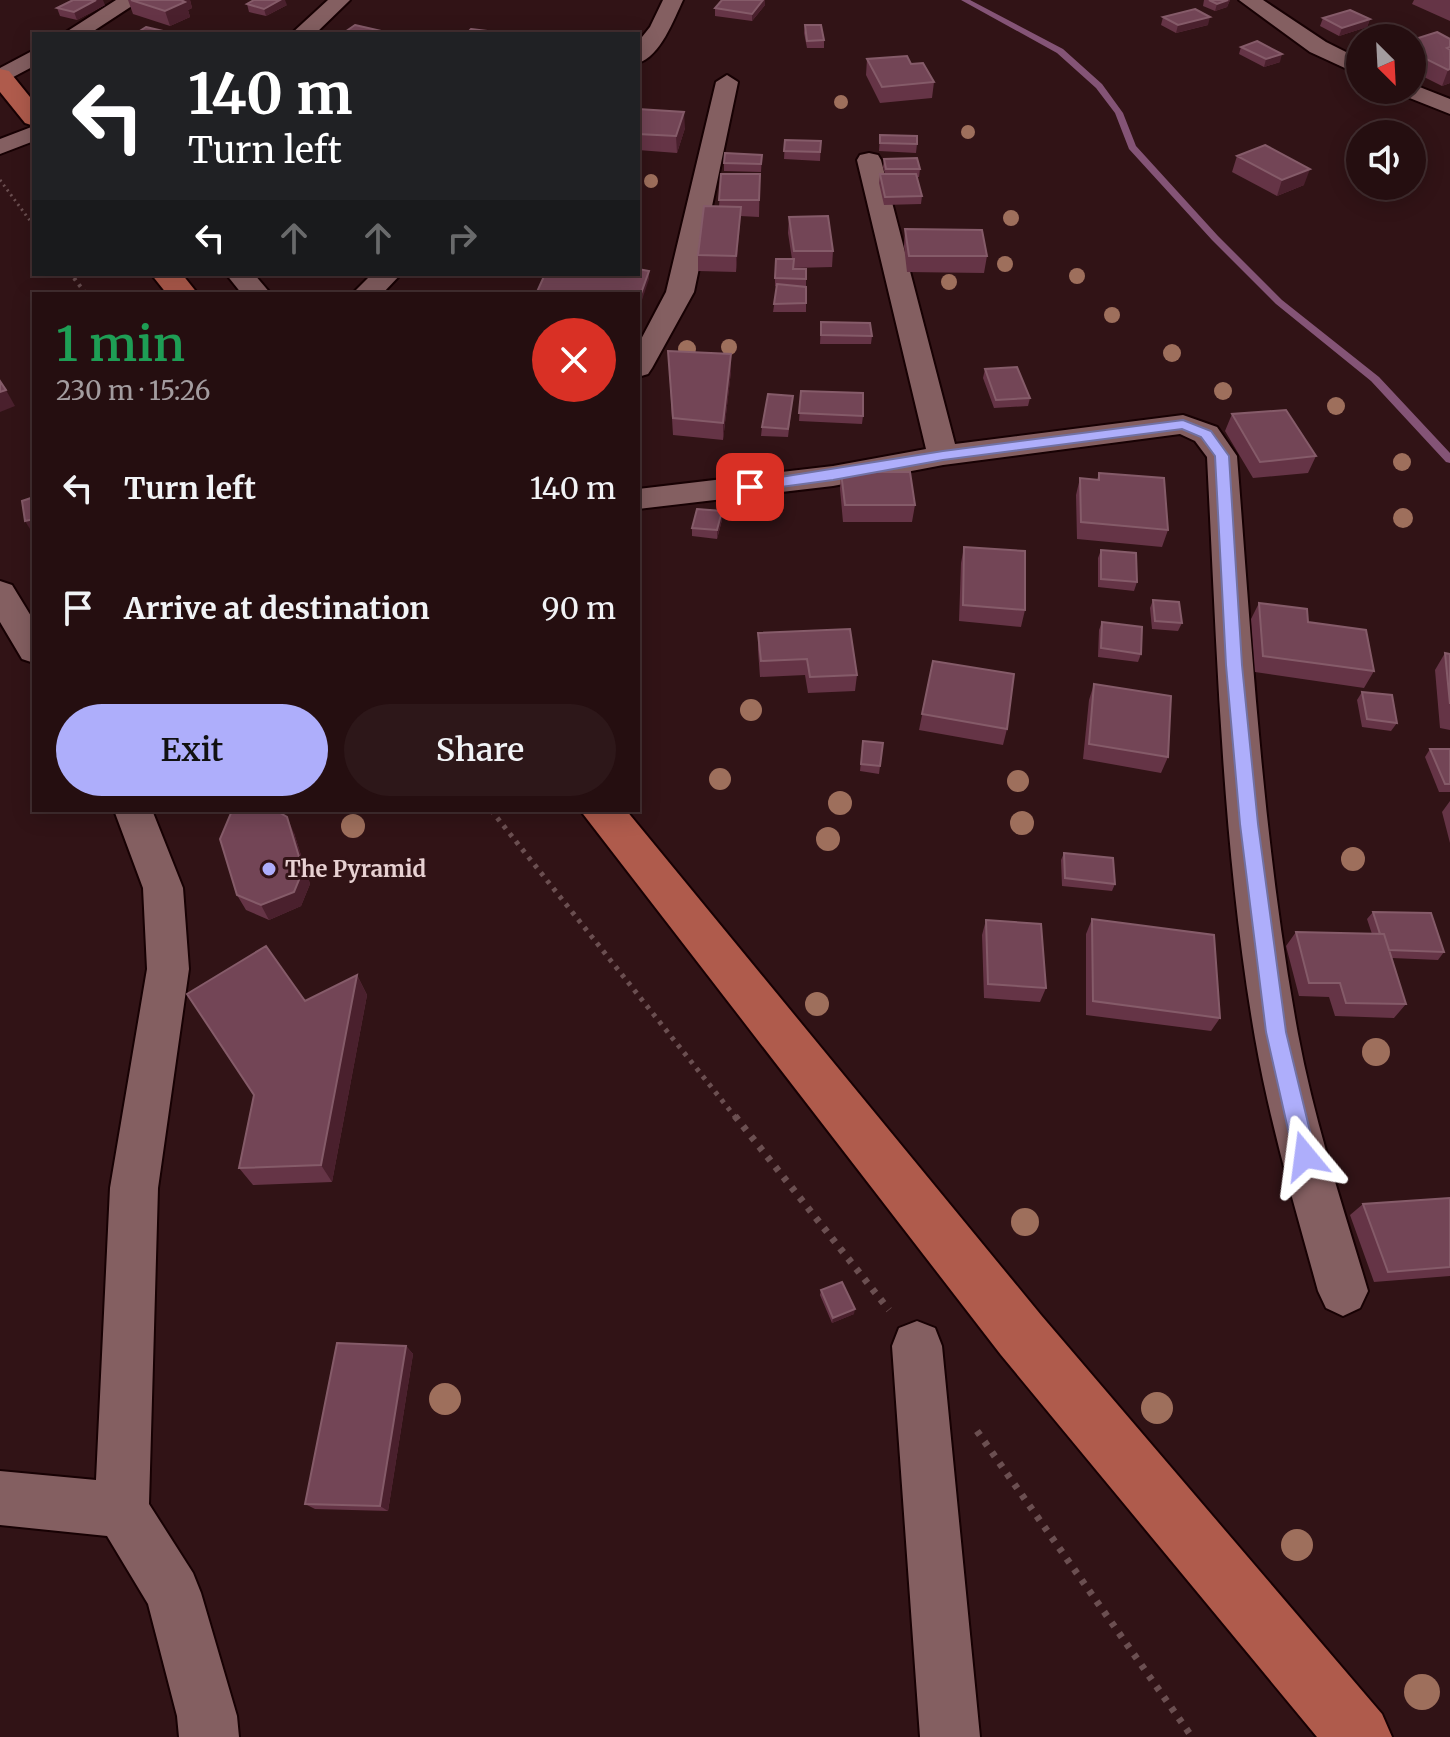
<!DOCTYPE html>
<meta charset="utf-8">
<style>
body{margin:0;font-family:Merriweather,serif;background:#2d1719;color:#f1f3f6;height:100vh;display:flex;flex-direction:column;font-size:30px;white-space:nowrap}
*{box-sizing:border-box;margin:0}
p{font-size:26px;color:#a39c9f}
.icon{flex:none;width:44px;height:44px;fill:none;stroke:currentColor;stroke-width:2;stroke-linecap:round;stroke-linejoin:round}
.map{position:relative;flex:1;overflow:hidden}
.sheet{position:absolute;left:32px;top:292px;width:608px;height:520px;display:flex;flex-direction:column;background:#250e10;border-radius:0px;box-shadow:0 4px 20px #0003,0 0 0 2px #422e30}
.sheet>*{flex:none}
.hud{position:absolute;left:32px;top:32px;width:608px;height:244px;border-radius:0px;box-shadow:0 4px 20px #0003,0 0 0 2px #422e30;background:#202124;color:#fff;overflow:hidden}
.needle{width:52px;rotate:156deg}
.fabs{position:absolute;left:1346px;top:24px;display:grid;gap:16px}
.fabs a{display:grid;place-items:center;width:80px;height:80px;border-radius:50%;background:#250e10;box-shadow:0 4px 20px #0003,0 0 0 2px #422e30;font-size:40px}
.pin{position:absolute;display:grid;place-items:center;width:68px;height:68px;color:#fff;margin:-34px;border-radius:16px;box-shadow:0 4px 12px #0006}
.me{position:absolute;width:88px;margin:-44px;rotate:344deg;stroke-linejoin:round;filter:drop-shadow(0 0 6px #0008)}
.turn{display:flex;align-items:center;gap:28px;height:168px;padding:0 24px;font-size:36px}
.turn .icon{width:104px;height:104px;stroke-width:2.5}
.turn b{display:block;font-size:56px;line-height:68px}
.lanes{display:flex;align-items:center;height:76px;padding:0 24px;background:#0003;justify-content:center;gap:40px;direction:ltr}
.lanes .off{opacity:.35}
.round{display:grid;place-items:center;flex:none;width:84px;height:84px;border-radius:42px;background:#2d1719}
.overview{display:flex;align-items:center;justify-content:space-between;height:136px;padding:0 24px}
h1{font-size:48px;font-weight:600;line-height:60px;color:#1e9e55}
.primary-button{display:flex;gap:16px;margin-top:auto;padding:16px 24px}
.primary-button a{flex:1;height:92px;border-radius:48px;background:#aeaefb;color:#111;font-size:32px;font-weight:600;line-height:92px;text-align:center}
.primary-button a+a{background:#2d1719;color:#f1f3f6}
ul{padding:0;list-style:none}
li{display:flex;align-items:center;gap:24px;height:120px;padding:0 24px}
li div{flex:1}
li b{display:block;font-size:30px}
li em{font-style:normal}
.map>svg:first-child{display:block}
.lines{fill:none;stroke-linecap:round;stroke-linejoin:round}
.stream{fill:#845476;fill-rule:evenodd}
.minor-casing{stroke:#170103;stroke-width:4}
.primary-casing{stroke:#170103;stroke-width:4}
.path-far3{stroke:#6b4f51;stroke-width:3;stroke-dasharray:2 4;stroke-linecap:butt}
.path-far2{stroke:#6b4f51;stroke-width:4;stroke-dasharray:3 5;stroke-linecap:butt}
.path-far1{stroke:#6b4f51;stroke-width:5;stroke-dasharray:4 6;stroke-linecap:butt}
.path{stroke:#6b4f51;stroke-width:7;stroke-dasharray:5 8;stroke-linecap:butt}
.minor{fill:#845f61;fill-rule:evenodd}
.primary{fill:#af5b4c;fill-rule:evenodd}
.tree{fill:#9e6f5c}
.wall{fill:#653446}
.shaded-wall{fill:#4a202d}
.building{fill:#734556;stroke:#855b69;stroke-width:2}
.route{fill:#aeaefb;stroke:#7171a3;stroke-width:2}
.poi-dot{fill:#aeaefb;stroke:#311316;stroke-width:3}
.labels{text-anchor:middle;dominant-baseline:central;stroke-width:6;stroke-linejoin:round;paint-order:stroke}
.poi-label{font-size:22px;font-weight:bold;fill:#e7d1d2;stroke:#311316;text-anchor:start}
</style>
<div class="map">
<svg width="1450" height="1737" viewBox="0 0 1450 1737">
<rect width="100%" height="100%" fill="#311316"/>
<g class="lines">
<path class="stream" d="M961,0H970L1063,49L1102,84L1123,113L1136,146L1218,236L1282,300L1379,377L1450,453V463L1446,462L1371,381L1276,304L1212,240L1129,149L1115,113L1096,88L1057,53Z"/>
<defs>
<path id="minor" d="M116,0H141L89,34H63Z
M328,0H350L315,34H291Z
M663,0H683C674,19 660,57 638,63V42L650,27Z
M1239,0H1263L1326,42L1360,59V75L1310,52Z
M34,50V66L0,84V68Z
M727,75L738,82L694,292L652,368L648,374L638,377V345L666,292L716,82Z
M1412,84L1450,99V114L1402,95L1399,90H1412Z
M34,126V141L0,154V139Z
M869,153L878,155L881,160L955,444L1183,415L1217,427L1237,456C1252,649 1263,844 1298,1034C1314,1121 1343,1206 1368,1291L1360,1308L1343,1316L1326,1308L1318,1291C1295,1207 1270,1124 1255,1038C1222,846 1217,650 1207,457L1195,441L1180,434L943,465L833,486L638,509V489L833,466L926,449L857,160L860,155Z
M226,274H254L271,294H242Z
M372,274H401L382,294H352Z
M0,581L12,585L34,621V663L22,659L0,622Z
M114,810H152L183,888L189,969L158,1188L149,1504L193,1573L201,1593L237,1716L239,1737H179L177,1716L148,1604L107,1536L0,1525V1471L96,1480L110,1188L147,969L143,888Z
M917,1321L935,1328L942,1346L980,1737H920L892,1346L899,1328Z"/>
<path id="primary" d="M0,69L9,71L34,102V126L25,123L0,92Z
M151,274H182L198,294H167Z
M580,810H626L1041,1315L1382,1714L1392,1737H1317L1001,1355Z"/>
</defs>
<use href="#minor" class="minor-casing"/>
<use href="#primary" class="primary-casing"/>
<path class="path-far3" d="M0,180L34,226
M71,274L75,280"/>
<path class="path-far2" d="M74,278L86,294"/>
<path class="path-far1" d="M491,810L736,1118"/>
<path class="path" d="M735,1116L889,1310
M977,1431L1192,1737"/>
<use href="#minor" class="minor"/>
<use href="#primary" class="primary"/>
</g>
<g class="tree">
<circle cx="841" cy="102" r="7"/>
<circle cx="968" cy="132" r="7"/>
<circle cx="651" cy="181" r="7"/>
<circle cx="1011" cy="218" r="8"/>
<circle cx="1005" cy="264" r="8"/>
<circle cx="1077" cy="276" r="8"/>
<circle cx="949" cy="282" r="8"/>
<circle cx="1112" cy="315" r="8"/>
<circle cx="729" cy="347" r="8"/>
<circle cx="687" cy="349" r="9"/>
<circle cx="1172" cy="353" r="9"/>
<circle cx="1223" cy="391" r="9"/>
<circle cx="1336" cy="406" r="9"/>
<circle cx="1402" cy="462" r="9"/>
<circle cx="1403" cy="518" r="10"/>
<circle cx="751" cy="710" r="11"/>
<circle cx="720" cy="779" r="11"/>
<circle cx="1018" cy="781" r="11"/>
<circle cx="840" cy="803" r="12"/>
<circle cx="1022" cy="823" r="12"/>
<circle cx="353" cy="826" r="12"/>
<circle cx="828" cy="839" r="12"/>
<circle cx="1353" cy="859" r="12"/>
<circle cx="817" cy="1004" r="12"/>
<circle cx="1376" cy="1052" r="14"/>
<circle cx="1025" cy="1222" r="14"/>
<circle cx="445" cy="1399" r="16"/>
<circle cx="1157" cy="1408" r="16"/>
<circle cx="1297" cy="1545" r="16"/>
<circle cx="1422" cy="1692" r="18"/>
</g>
<path class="wall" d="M128,0H190L192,8L188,10L190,17L170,26L133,14Z
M1204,0H1230L1227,7L1215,11L1203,6Z
M1414,0H1450V21L1412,4Z
M247,4L287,5L266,16L249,12Z
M105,5L77,20L60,16L57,8Z
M765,5L752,21L715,16V8Z
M1163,17L1208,25L1176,33L1161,25Z
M1323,18L1370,19L1367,27L1339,36L1320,26Z
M805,25L824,40V48H807L804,33Z
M1450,39V83L1442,86L1412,71V40Z
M1241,47L1280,62L1264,67L1239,54Z
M867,59L911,64L934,82L932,98L880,103L866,75Z
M638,109L685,128L677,153L638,150Z
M880,135L917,144L916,153L879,151Z
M785,140L821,141L820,161L784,159Z
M762,155L761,172L724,171V163Z
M1237,156L1304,185L1277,196L1232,172Z
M884,159L920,169L919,177H917L922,196L921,204L884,205L879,183L880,174H885L883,167Z
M721,174H760L759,217L740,216L736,272L698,271V255L719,207Z
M789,217L833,251L832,267L794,268L806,269V312H773L777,287L775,286V278L792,259L788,233Z
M905,229L987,256L984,273L907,272L904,246Z
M821,322L872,336L871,344H820Z
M668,351L731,354V371L723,440L673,435Z
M985,369L1030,398L1028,406L994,408L983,378Z
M801,391L863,416L862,424L799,421Z
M793,396L788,437L761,436L762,427Z
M1232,414L1316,456L1308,473L1253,478L1225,431Z
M841,472L915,505L912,522H843L840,489Z
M1099,473L1168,530L1162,547L1077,539L1076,495L1080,478L1097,480Z
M722,511V520L717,539L692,536V528Z
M964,547L1025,610L1021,627L959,621L961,563Z
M1101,550L1137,582L1134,591L1098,587V558Z
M1153,600L1182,623L1178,631L1152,629L1150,608Z
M1259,603L1374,671L1364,688L1255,672L1251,619Z
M1102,622L1141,654L1138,662L1098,657L1099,630Z
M758,633L857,675L855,691L808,693L805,675L760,677L758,650Z
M1445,653L1450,654V730L1440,728L1435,670Z
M933,661L1007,729L1003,745L919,730Z
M1094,684L1168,757L1161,773L1083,759L1089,700Z
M1362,692L1397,723L1391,731L1362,727L1357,700Z
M863,741L883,743L879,774L860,771Z
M1430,749H1450V792H1439L1425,757Z
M1450,801V843L1442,812Z
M294,833L310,884L301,906L269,920L246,910L237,895Z
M1064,853L1115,884L1112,891L1062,886L1061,860Z
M1373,912L1444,952L1438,960L1392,958L1406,1004L1394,1018L1335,1016L1329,997L1299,996L1286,946L1296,932L1372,934L1367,919Z
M1092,919L1220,1018L1211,1031L1086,1015V934Z
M986,920L1046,988L1040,1002L984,998L982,935Z
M357,975L367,995L332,1182L253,1185L239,1168Z
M1450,1198V1276L1374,1282L1350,1215L1363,1204Z
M821,1290L854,1314L832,1323L820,1295Z
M406,1346L413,1354L388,1511L315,1509L305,1504Z"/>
<path class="shaded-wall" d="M96,0H103L105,5L77,20L74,12Z
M176,0H190L192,8L188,10L190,17L170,26L165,11Z
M280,0H285L287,5L266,16L264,9Z
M763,0H765V5L752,21V14Z
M1230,0L1227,7L1215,11L1217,4Z
M1210,17L1208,25L1176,33L1178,25Z
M1370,19L1367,27L1339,36L1342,28Z
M1282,54L1280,62L1264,67L1266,59Z
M1450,69V83L1442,86L1448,70Z
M684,112L685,128L677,153L676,136Z
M1310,169L1304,185L1277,196L1282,180Z
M741,207L740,224L736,272V256Z
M649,271V279L638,312V302Z
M731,354V371L723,440V423Z
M6,390L15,406L0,412V392Z
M722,511V520L717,539V530Z
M34,519V528L30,529L25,521Z
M287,817L294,833L310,884L301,906L269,920L261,905Z
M357,975L367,995L332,1182L321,1165Z
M855,1309L854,1314L832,1323L833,1318Z
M406,1346L413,1354L388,1511L380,1506Z"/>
<path class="building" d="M73,0H96L74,12L57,8Z
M131,0H181L185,2L165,11Z
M254,0H280L264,9L247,4Z
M722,0H763L752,14L715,8Z
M1209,0H1228L1217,4Z
M1195,9L1210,17L1178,25L1163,17Z
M1350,10L1370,19L1342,28L1323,18Z
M355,25L386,32L384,34H342Z
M805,25H821L824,40L807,41Z
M146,27L176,34H135Z
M471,29L488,31L486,34H466Z
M1437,32L1450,39V47L1447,48L1450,50V69L1448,70L1412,52V40Z
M1257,41L1282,54L1266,59L1241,47Z
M907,56L911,64L923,63L934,82L882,87L867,59Z
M638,109L684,112L676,136L638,134Z
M880,135L917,136V144L880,143Z
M785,140L821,141L820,152L784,151Z
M1265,145L1310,169L1282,180L1237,156Z
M725,153L762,155L761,164L724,163Z
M917,158L920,169H886L884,159Z
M721,174H760L759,200H719Z
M880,174H916L922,196L885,197Z
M704,206L741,207L736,256L698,255Z
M828,216L833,251H794L789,217Z
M905,229L982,230L987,256H909Z
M776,259H794L793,269H806V279L775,278Z
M638,269L649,271L638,302V294H536L545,274H638Z
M777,284L806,287V303L774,304Z
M821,322L870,323L872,336L821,335Z
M668,351L731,354L723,423L673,418Z
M1017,367L1030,398L996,400L985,369Z
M0,381L6,390L0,392Z
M801,391L863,393V416L799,413Z
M768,394L793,396L788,429L762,427Z
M1286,410L1316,456L1260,462L1232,414Z
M841,472H910L915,505H845Z
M1099,473L1164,478L1168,530L1081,522L1080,478L1099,480Z
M34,497V519L25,521L22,501Z
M697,509L722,511L717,530L692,528Z
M964,547L1025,551V610L963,605Z
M1101,550L1136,553L1137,582L1101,579Z
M1153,600L1179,602L1182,623L1155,621Z
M1259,603L1307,609L1308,622L1366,630L1374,671L1263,656Z
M1102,622L1142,627L1141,654L1101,648Z
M850,629L857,675L810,677L807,659L761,661L758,633Z
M1445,653L1450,654V704Z
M933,661L1014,674L1007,729L922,714Z
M1094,684L1171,696L1168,757L1089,744Z
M1362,692L1392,695L1397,723L1367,719Z
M863,741L883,743L880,766L861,764Z
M1430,749H1450V784H1445Z
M239,810H275L287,817L303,870L294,892L261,905L237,895L220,839L231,813Z
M1064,853L1113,858L1115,884L1065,878Z
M1373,912L1431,913L1444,952L1389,950L1384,934H1380Z
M1092,919L1214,935L1220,1018L1093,1001Z
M986,920L1041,924L1046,988L988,984Z
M1296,932L1384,934L1406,1004L1346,1003L1340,983H1309Z
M266,946L305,1001L357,975L321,1165L239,1168L254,1095L187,994Z
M1450,1198V1267L1388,1272L1363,1204Z
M842,1282L855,1309L833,1318L821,1290Z
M337,1343L406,1346L380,1506L305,1504Z"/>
<path class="route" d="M1183,420L1211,431L1229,456L1242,665L1258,824L1286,1032L1316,1156L1312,1163L1305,1166L1298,1163L1294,1156L1266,1032L1240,824L1226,665L1215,456L1201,437L1182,429L943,460L833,480L750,491L743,487L750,482L943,451Z"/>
<circle class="poi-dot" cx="269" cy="869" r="8"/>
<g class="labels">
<g class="poi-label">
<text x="285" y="869">The Pyramid</text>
</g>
</g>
</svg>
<div class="fabs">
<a><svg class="needle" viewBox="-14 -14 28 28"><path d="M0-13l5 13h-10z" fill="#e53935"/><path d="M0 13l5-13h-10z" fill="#a39c9f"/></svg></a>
<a><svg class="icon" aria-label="sound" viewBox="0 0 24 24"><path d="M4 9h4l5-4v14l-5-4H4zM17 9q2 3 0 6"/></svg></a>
</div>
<div class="pin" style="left:750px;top:487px;background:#d93025"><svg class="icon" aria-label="arrive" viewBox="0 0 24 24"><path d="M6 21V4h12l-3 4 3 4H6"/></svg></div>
<svg class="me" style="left:1305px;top:1156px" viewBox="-20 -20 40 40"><path d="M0-17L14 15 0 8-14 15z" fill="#aeaefb" stroke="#fff" stroke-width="4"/></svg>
<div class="hud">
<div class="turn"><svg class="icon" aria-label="left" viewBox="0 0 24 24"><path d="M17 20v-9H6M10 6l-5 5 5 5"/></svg><div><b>140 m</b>Turn left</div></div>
<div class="lanes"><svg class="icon" aria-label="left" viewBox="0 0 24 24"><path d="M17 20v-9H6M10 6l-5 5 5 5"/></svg><svg class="icon off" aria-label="ahead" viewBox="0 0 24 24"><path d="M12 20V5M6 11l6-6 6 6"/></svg><svg class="icon off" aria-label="ahead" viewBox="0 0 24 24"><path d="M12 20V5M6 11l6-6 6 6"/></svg><svg class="icon off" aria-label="right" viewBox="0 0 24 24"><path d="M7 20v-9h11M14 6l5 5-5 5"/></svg></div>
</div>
<section class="sheet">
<div class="overview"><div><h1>1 min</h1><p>230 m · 15:26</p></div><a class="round" style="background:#d93025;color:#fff"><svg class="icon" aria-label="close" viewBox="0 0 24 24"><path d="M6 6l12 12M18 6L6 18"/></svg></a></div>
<ul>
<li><svg class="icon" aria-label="left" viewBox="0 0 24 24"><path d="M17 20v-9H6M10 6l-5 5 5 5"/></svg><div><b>Turn left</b></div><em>140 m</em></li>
<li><svg class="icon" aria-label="arrive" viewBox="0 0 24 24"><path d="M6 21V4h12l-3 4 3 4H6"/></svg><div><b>Arrive at destination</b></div><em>90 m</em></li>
</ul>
<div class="primary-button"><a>Exit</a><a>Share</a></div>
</section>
</div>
